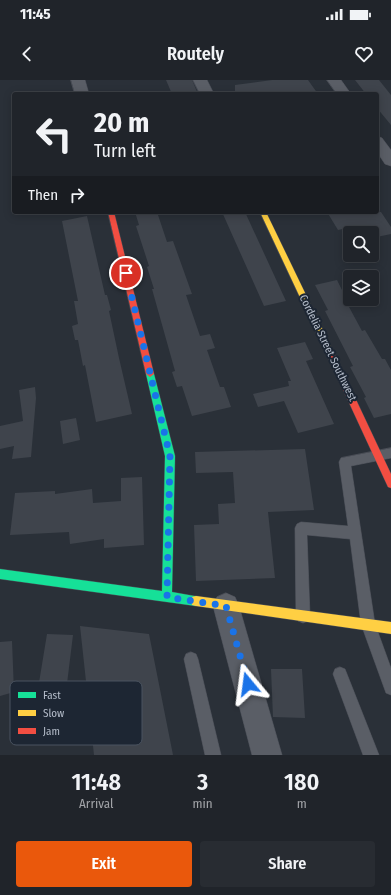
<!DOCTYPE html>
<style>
body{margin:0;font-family:"Fira Sans Condensed",sans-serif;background:#282c32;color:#f1f3f6;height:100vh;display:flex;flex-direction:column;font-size:15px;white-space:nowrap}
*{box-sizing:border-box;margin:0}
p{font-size:13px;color:#a2a4a8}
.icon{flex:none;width:22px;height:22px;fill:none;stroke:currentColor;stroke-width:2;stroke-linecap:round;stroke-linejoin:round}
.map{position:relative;height:675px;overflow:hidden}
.drawer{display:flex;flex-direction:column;background:#20242a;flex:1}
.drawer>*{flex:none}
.guide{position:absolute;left:12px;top:12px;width:367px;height:122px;border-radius:4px;box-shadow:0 2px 10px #0003,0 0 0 1px #3d4147;background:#20242a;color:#f1f3f6;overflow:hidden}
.fabs{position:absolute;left:343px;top:146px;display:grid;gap:8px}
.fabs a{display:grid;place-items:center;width:36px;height:36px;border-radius:4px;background:#20242a;box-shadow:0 2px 10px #0003,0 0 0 1px #3d4147;font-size:20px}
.pin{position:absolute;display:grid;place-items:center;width:34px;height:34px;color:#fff;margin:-17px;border:2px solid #fff;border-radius:50%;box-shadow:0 1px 4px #0007}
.me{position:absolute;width:44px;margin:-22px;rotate:344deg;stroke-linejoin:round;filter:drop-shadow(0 0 3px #0008)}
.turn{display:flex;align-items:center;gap:14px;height:84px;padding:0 16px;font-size:18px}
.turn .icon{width:52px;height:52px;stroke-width:2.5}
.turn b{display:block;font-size:28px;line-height:34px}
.then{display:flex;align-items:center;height:38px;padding:0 16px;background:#0003;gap:8px;font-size:15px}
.eta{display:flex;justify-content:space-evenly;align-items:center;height:68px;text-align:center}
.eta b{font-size:24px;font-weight:600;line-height:28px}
.button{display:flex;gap:8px;margin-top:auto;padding:8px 16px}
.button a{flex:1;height:46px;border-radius:4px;background:#ea580c;color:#fff;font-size:16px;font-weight:600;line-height:46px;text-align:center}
.button a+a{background:#282c32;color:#f1f3f6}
.status{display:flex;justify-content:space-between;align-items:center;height:28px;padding:0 20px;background:#20242a;direction:ltr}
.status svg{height:11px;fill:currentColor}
header{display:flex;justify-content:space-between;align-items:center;height:52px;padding:0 16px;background:#20242a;font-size:18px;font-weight:600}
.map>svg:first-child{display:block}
.building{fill:#3f444c}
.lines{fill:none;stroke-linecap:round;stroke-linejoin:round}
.lane-casing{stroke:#484c55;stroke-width:1}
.street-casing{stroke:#484c55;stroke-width:1}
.fast-casing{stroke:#484c55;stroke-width:1}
.slow-casing{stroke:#484c55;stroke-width:1}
.jam-casing{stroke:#484c55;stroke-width:1}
.lane{fill:#5a5e66;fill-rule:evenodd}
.street{fill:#5a5e66;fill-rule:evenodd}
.fast{fill:#16e098;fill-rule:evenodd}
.slow{fill:#ffcf43;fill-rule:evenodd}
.jam{fill:#f24e42;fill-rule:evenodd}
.route{stroke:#1a73e8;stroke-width:7;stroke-dasharray:0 12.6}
.labels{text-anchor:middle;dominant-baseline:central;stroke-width:4;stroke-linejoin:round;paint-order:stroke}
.street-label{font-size:11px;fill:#b4bcc9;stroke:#1d2633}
.key{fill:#1d2633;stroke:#4a5360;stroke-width:1}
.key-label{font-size:11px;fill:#b4bcc9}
</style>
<div class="status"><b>11:45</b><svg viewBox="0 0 49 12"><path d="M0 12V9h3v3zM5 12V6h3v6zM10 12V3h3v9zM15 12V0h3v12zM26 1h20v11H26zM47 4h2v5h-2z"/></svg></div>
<header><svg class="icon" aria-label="back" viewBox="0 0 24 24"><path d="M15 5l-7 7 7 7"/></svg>Routely<svg class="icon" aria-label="heart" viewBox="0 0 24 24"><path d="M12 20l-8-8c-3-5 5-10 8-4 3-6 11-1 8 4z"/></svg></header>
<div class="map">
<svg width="391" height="675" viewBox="0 0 391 675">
<rect width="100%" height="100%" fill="#2a3038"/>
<path class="building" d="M166,0H192L198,14H172Z
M272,0H308L318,14H235V5Z
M355,0H379L391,15V45L377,28V14H366Z
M135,132H157L167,162L173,161L192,214L186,215L200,256L210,254L215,268L207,270L220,307H224L231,327L192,336L182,306L177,307L172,292L175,291L152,209H154L147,187L149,186L136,146L139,145Z
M222,132H245L286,221L264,226Z
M327,132H381L391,147V154L372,158V153H350L347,148L338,150Z
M87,136L105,215H107L111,230L109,231L119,278L132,334L96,342L85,285L83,286L78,260H75L72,246L78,244L74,221H78L62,141Z
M337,200L344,214H342L362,251L365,250L382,279H385L391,290V334L374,338L364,318L366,317L350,287L353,286L325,231L328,230L315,205Z
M305,262L313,279L306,281L334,344L298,353L284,321L258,327L253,314L289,306L288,301H291L277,268Z
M35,307L36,318L31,377L12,379L14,366L0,369V346L23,341L19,310Z
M76,338L80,360L63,364L60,341Z
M305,369L314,430L268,432L275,498L196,501L194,445L219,444L218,424L235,423L233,392L196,393L195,372Z
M142,397L144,465L104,468V459L70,464L69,452L10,455L15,413L55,411V414L92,409L93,423L121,421V398Z
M80,546L149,554L173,675H94Z
M47,554L73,555L64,628L35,627Z
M12,561L14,612L0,616V562Z
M271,589H302L305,638L273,637Z"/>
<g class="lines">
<defs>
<path id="lane" d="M391,368V378L351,386L375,544L391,588V615L386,613L361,544L350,459L307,455L310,536L308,541L303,543L298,541L296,536L295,448L297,444L301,442L348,446L339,382L341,378Z
M191,572L196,574L198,579L221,675H205L184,579L186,574Z
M340,587L345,589L379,675H363L333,594L335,589Z"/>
<path id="street" d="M71,0H85L89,14H75Z
M193,0H207L214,14H200Z
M327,0H341L351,14H337Z
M377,56L382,58L391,70V86L385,84L377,72Z
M226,513L235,517L239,526L282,675H252L213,526L217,517Z"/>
<path id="fast" d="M150,291L154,294L175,376L172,512L200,517L201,521L200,525L196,526L0,499V489L162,511L165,376L146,294Z"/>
<path id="slow" d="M260,132H266L335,275L334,277L331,278L327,275Z
M196,516L391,542V554L196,526L192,525L191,521L192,517Z"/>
<path id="jam" d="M108,132H114L154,294L150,297L146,294Z
M331,272L335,275L391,394V408L388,407L327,275Z"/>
</defs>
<use href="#lane" class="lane-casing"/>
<use href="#street" class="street-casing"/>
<use href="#fast" class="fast-casing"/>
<use href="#slow" class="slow-casing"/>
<use href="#jam" class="jam-casing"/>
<use href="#lane" class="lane"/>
<use href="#street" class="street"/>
<use href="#fast" class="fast"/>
<use href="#slow" class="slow"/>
<use href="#jam" class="jam"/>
</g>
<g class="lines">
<path class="route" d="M126,193L170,376L167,517L226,526L248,604"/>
</g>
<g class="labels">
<g class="street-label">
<text transform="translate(328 268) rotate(64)">Cordelia Street Southwest</text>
</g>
</g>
<rect x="10" y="601" width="132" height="64" rx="6" class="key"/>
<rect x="18" y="612" width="18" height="6" fill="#16e098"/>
<rect x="18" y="630" width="18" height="6" fill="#ffcf43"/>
<rect x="18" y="648" width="18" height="6" fill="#f24e42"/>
<g class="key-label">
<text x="43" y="619">Fast</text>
<text x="43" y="637">Slow</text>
<text x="43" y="655">Jam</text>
</g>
</svg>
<div class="fabs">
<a><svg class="icon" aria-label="search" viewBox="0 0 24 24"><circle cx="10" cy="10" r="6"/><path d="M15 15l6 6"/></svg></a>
<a><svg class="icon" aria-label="layers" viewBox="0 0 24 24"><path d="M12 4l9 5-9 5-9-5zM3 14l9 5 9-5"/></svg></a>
</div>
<div class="pin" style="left:126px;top:193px;background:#d93025"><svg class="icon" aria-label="arrive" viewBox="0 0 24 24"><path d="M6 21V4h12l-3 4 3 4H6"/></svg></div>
<svg class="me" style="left:248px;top:604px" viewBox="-20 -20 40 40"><path d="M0-17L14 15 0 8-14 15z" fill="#1a73e8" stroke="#fff" stroke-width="4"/></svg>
<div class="guide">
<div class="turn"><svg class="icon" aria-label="left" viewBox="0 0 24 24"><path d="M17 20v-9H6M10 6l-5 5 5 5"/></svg><div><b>20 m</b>Turn left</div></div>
<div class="then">Then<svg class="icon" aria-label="right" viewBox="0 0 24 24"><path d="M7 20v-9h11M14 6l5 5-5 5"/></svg></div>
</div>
</div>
<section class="drawer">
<div class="eta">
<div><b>11:48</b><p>Arrival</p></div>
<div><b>3</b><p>min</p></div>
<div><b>180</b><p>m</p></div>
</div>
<div class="button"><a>Exit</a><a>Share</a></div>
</section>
